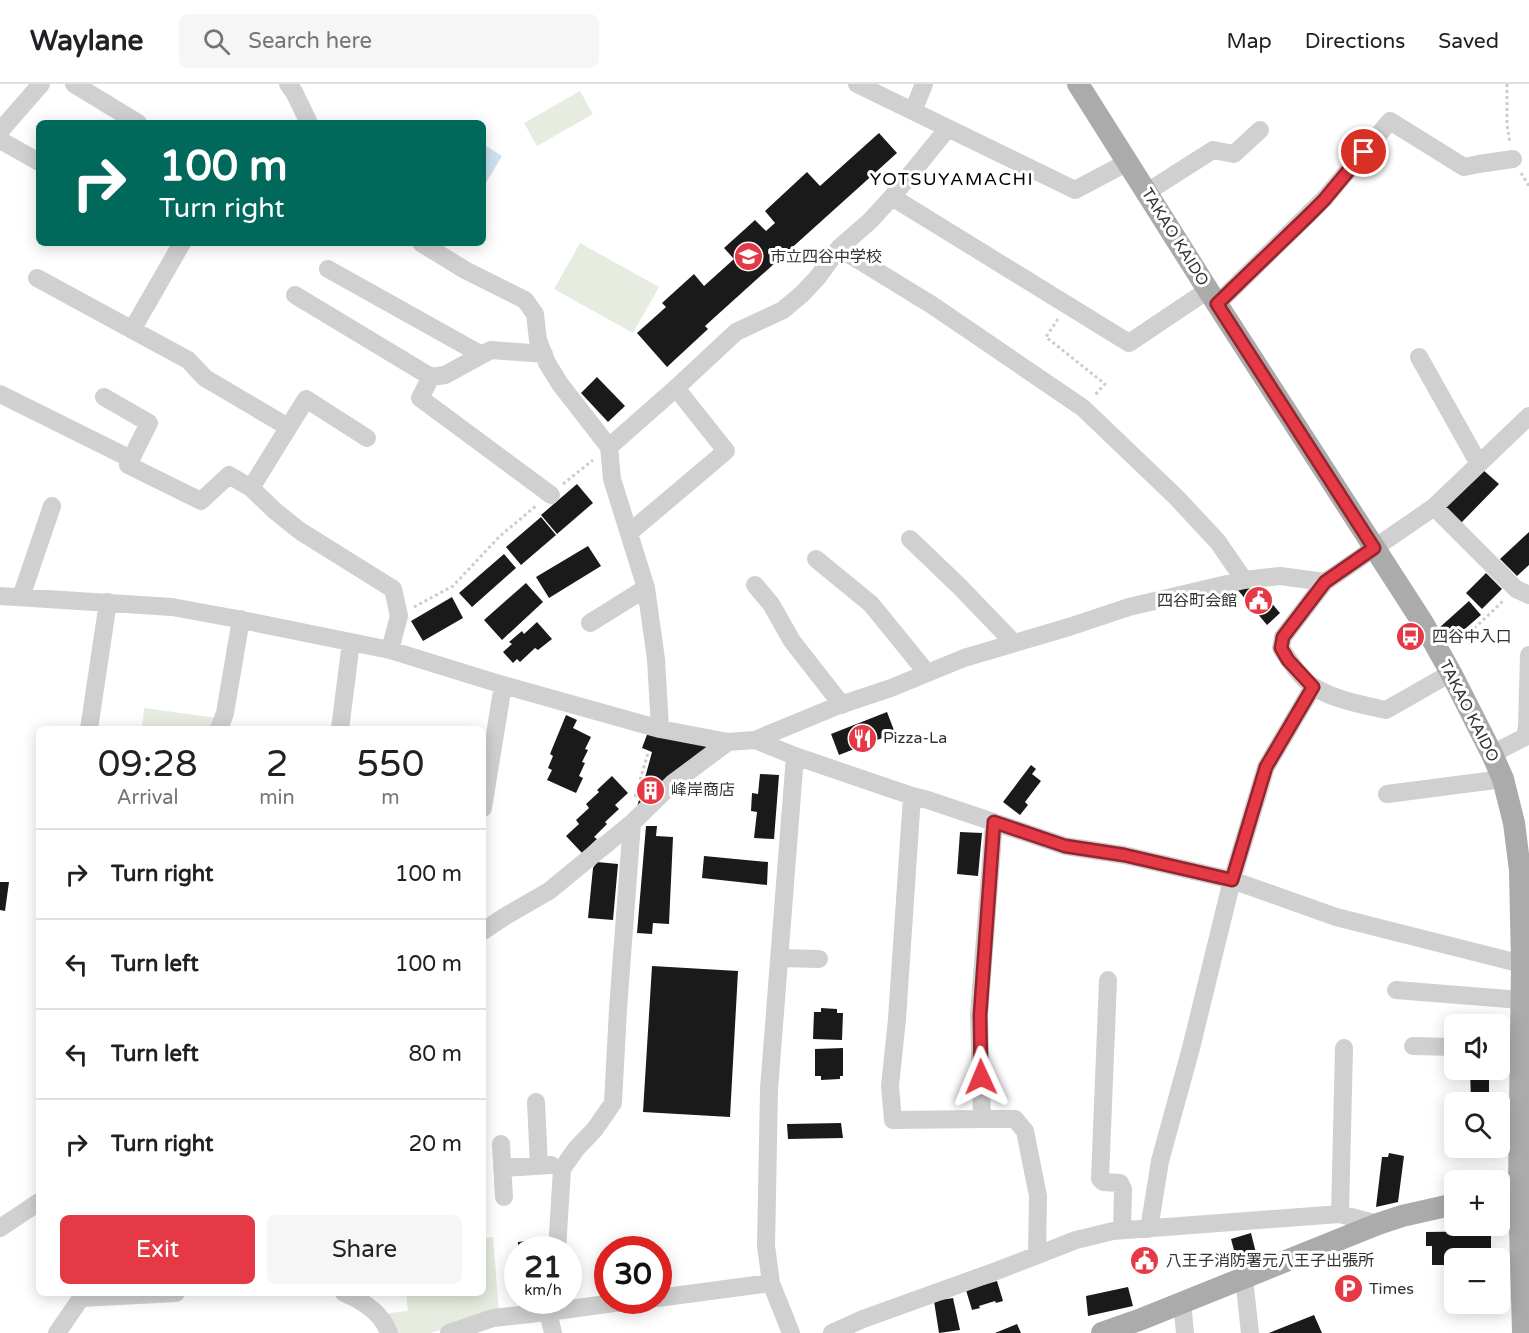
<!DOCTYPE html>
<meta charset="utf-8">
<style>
body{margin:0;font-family:"Varela Round","Noto Sans JP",sans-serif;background:#f6f6f6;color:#202124;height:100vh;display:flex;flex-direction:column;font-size:22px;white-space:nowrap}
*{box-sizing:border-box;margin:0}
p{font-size:20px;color:#757577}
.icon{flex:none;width:33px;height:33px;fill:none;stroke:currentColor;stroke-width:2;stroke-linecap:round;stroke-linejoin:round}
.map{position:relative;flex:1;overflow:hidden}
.drawer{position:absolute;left:36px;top:642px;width:450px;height:570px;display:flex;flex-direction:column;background:#fff;border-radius:9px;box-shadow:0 3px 15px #0003}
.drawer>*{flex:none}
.top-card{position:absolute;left:36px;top:36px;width:450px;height:126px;border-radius:9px;box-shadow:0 3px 15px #0003;background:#00695c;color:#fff;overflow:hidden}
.controls{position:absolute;left:1444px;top:930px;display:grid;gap:12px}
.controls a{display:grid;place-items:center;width:66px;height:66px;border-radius:9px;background:#fff;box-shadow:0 3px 15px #0003;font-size:30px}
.speed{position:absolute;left:504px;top:1152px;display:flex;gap:12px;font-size:30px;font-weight:700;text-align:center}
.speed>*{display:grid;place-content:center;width:78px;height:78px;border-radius:50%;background:#fff;box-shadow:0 3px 15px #0003;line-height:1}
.speed small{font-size:15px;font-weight:400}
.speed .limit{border:9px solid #d22;background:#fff;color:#111}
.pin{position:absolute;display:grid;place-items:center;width:51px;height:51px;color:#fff;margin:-26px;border:3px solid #fff;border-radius:50%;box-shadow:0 2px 6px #0007}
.me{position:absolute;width:66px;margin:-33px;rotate:359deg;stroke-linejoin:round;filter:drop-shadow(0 0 4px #0008)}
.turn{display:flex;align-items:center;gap:21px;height:126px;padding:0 24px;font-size:27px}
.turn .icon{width:78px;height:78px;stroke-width:2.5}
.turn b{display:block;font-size:42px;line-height:51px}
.eta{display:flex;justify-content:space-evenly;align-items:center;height:102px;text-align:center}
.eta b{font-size:36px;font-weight:600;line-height:42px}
.primary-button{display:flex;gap:12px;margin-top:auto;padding:12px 24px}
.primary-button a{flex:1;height:69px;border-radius:9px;background:#e63946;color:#fff;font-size:24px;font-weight:600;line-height:69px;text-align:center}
.primary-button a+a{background:#f6f6f6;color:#202124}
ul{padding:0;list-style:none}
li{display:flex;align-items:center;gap:18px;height:90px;padding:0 24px;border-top:2px solid #e0e0e0}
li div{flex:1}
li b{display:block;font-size:22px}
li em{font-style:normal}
header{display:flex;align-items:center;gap:36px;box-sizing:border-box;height:84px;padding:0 30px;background:#fff;border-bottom:2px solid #e0e0e0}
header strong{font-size:28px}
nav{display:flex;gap:33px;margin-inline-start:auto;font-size:21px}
.search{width:420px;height:54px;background:#f6f6f6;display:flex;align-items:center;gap:15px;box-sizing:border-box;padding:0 21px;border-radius:9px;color:#757577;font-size:22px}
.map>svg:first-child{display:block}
.green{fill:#e6ecdf}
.water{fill:#cfe2ee}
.building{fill:#1a1a1a}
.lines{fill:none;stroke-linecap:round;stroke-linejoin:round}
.path{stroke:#cdcdcd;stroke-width:3;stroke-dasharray:3 3;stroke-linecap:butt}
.minor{stroke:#d0d0d0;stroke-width:18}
.major{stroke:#ababab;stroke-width:22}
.route-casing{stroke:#96252e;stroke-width:15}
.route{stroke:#e63946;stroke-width:10}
.labels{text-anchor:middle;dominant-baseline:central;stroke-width:6;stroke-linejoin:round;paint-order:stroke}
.street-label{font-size:16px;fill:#333;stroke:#fff}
.poi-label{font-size:16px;fill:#333;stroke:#fff;text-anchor:start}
.neighbourhood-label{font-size:18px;letter-spacing:1.5px;fill:#000;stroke:#fff}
</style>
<header>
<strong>Waylane</strong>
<div class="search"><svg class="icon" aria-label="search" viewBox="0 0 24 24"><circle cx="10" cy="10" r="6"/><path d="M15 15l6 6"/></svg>Search here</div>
<nav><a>Map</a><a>Directions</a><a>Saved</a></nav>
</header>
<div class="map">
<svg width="1529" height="1249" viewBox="0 0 1529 1249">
<rect width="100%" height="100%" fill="#fff"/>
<path class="green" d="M580,7L593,30L537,62L524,39Z
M580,159L659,203L633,249L554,205Z
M144,624L217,634L213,645H142Z
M493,1153L499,1228L431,1249H394L382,1230L408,1227L406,1209H483V1154Z"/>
<path class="water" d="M483,60L502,72L484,102H483Z"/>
<path class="building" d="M879,49L897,69L705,242L708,245L667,283L637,249L666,223L662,219L694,190L704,202L734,175L724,164L755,136L766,147L775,139L765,127L807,88L820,102Z
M597,293L625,322L608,338L581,309Z
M1482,385L1499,400L1461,439L1444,424Z
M577,400L593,419L557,450L541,431Z
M541,433L556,451L521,481L506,463Z
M1529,448V481L1517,492L1500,475Z
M588,462L601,482L549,514L536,493Z
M504,470L516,484L472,523L459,509Z
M1486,489L1502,505L1482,525L1466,509Z
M526,499L543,518L502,556L484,536Z
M1256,501L1280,529L1267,541L1237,505Z
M452,513L463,534L423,557L411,537Z
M1469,517L1481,531L1451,557L1439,544Z
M537,538L552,555L538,566L535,564L520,578L517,575L513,579L503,568L512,560L509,558L522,547L524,550Z
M887,628L895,649L839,671L831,650Z
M566,631L577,636L573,644L591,653L585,665L588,666L582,678L585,679L579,692L583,694L576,709L547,696L552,686L548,684L553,672L550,670Z
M648,648L714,663L636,727L652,668L642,664Z
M1031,681L1036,685L1032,690L1041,697L1025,718L1028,721L1020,731L1003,718Z
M760,690L779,691L774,755L754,754L757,728L751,727L752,709L758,710Z
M612,692L628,709L615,721L619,725L605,738L607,740L594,753L597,755L582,769L566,752L579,740L576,736L589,724L586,720L599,708L597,706Z
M646,742H657L656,752L673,753L669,840L653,839L652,850L637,849Z
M960,748L982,749L978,792L957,790Z
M704,772L768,778L767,801L702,794Z
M597,778L618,780L613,836L588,834L593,784Z
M0,798H9L5,827L0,826Z
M652,882L738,887L730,1033L643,1028Z
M821,924L837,925V929H843L842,956L813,955L814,928H821Z
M843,964V992H840V995L821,996V992H815V965Z
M1470,986H1489V1017L1471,1016Z
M841,1039L843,1054L788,1055L787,1040Z
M1389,1069L1404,1072L1398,1118L1376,1123L1382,1073H1388Z
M1491,1147V1174H1455V1181H1432V1162H1426V1148Z
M1251,1149L1257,1173L1238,1181L1231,1155Z
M549,1155L550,1166H518V1158Z
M997,1197L1003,1217L996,1219L995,1217L979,1222L980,1224L972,1226L966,1206Z
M1128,1203L1133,1222L1088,1232L1086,1212Z
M953,1214L960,1246L939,1249L934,1217Z
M1314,1231L1322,1249H1269Z
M1017,1240L1021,1249H995Z"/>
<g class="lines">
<path class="path" d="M1507,0V41L1510,58
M1521,89L1529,102
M1058,235L1046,253L1105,300L1094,312
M563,400L593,376
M414,523L453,502L500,452L537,421
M1457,561L1504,516
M635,713L648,669"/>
<path class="minor" d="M74,0L138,39
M288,0L294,8L309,39
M857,0L1075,106L1128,78
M913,27L924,0
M0,47L41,0
M0,56L39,78
M1147,108L1213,66L1234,70L1260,46
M892,113L1129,259L1208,206
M421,159L465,186L525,216L535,230L538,256L547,279L560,300L609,363L612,395L646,504L656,575L660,645
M839,164L932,221L1083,324L1176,413L1218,458L1244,496
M328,185L482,271
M37,194L188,276L205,294L288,343
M295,211L431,293L445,291L491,266L544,270
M1217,220L1324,115L1390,37L1464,83L1479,80L1513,75
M132,246L182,159
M1419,273L1479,380
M431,293L420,314L551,411
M0,310L131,375
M104,313L149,339L128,381L201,417L229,391L251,404L275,427L300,447L393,505L399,532L390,566
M609,363L676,304L736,248L783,226L802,210L818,193L839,164L870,137L892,113L948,44
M251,404L306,315L367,354
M1434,423L1516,505L1529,511
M629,449L726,367L676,304
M910,455L960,503L1014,559
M816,475L871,520L927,589
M755,501L771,520L792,557L842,621
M0,512L172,523L232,534L390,566L503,601L660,645L728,658L755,656L795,672L912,712L928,716L1065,762L1124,771L1232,796L1336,833L1522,880
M21,513L52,422
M590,539L646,504
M1451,589L1386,626C1363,621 1335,616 1314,603C1303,597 1288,575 1281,564L1283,553L1325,498L1434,423L1529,332
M89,645L108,518
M219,645L225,629L241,535
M340,645L351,558
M755,656L837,622L891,604L964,574L1069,543L1129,523L1244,496L1280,492L1325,498
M1492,670L1525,653L1527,642L1529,571
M1387,710L1503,695
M912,712L897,935L890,1002L893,1036L982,1035L979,931L994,738
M483,724L503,601
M483,847L504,833L549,807L632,739L673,699L728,658
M779,874L819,875
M1108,896L1100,1095L1103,1098L1120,1099L1123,1105L1122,1146
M1396,906L1521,916
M1413,962L1455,963
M1500,965L1520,966
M536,1018L539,1082
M982,1035H1015L1025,1047L1038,1112L1037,1171
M501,1060L504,1113
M502,1084L551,1081
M1340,1130L1344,964
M0,1144L39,1118
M1149,1145L1160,1077L1191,964L1232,796L1266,683L1313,603
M557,1166L562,1085L576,1065L595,1045L613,1019L618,925L632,739
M1244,1194L1250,1249
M344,1209C363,1217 382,1229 389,1249
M81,1214L176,1209
M658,1214L771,1199
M1182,1218L1185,1249
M548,1228L553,1249
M57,1249L81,1214L80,1209
M449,1249L493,1234L548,1228L636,1216
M791,1249L771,1199L766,1162L769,1005L795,672
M832,1249L863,1235L999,1186L1076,1156L1113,1147L1340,1130L1378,1140"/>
<path class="major" d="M1078,0L1208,206L1423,539L1451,589L1492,670L1503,695L1514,739L1520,786L1522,880L1519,1105L1523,1249
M1102,1249L1139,1236L1378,1140L1402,1132L1455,1120"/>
</g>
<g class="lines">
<defs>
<path id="route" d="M981,993L980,931L994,738L1065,762L1124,771L1232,796L1266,683L1313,603L1288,576L1281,564L1283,553L1325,498L1374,464L1217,220L1308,132L1324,116L1364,68"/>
</defs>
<use href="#route" class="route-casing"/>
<use href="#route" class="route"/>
</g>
<defs>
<symbol id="school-disc" viewBox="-11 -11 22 22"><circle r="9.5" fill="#e63946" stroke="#fff"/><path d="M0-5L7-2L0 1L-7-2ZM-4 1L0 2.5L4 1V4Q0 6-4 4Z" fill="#fff"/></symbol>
<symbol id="civic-disc" viewBox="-11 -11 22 22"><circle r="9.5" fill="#e63946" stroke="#fff"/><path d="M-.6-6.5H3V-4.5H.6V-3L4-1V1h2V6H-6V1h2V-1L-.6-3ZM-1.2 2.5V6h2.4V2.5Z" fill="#fff"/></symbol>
<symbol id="bus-disc" viewBox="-11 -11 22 22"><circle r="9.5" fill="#e63946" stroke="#fff"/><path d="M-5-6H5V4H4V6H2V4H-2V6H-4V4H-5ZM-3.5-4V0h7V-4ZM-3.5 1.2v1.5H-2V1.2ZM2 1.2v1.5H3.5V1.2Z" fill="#fff"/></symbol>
<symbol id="restaurant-disc" viewBox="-11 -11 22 22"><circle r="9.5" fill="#e63946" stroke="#fff"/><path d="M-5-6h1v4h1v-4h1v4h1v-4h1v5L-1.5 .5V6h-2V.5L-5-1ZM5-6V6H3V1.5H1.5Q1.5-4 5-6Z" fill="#fff"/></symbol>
<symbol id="building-disc" viewBox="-11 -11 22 22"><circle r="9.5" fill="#e63946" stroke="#fff"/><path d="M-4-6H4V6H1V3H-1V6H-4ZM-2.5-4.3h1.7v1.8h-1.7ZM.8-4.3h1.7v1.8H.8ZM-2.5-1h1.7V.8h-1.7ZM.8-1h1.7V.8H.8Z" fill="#fff"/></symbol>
<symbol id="parking-disc" viewBox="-11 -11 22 22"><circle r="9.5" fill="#e63946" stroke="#fff"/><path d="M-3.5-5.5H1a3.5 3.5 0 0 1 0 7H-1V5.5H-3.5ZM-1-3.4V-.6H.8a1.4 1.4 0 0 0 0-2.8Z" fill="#fff"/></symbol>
</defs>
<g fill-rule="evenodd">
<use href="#school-disc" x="732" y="156" width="33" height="33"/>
<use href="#civic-disc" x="1242" y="500" width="33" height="33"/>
<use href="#bus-disc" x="1394" y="536" width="33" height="33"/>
<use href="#restaurant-disc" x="846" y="638" width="33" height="33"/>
<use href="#building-disc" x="634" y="690" width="33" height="33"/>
<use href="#civic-disc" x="1128" y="1160" width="33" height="33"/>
<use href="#parking-disc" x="1332" y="1188" width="33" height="33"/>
</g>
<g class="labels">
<g class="street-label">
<text transform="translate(1175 153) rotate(58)">TAKAO KAIDO</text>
<text transform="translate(1469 627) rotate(63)">TAKAO KAIDO</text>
</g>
<g class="poi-label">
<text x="770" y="173">市立四谷中学校</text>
<text x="1237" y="517" text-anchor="end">四谷町会館</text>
<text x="1432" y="553">四谷中入口</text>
<text x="883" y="654">Pizza-La</text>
<text x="671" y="706">峰岸商店</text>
<text x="1166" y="1177">八王子消防署元八王子出張所</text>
<text x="1369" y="1205">Times</text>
</g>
<g class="neighbourhood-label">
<text x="952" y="95">YOTSUYAMACHI</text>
</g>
</g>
</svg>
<div class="controls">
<a><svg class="icon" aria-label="sound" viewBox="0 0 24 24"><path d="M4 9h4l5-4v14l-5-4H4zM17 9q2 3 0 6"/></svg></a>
<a><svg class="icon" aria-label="search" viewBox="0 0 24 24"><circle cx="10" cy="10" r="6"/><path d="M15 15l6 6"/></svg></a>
<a>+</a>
<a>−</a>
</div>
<div class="speed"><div>21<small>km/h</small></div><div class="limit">30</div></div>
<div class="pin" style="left:1364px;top:68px;background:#d93025"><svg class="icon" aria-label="arrive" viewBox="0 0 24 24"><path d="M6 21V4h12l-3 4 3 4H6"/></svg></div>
<svg class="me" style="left:981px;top:993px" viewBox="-20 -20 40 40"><path d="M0-17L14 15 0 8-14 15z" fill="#e63946" stroke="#fff" stroke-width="4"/></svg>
<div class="top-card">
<div class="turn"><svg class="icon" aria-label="right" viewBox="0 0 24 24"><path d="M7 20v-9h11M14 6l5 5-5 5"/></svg><div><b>100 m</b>Turn right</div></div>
</div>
<section class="drawer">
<div class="eta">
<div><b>09:28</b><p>Arrival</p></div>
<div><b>2</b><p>min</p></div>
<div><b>550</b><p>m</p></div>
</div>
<ul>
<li><svg class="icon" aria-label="right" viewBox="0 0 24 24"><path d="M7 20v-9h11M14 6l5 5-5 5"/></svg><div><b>Turn right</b></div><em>100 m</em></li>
<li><svg class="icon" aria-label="left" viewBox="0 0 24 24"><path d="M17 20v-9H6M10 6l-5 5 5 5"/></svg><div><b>Turn left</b></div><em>100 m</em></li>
<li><svg class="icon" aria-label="left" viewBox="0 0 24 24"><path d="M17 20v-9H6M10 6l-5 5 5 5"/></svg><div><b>Turn left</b></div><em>80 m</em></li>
<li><svg class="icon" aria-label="right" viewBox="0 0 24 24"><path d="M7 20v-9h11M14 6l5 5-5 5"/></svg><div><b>Turn right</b></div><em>20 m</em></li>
</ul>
<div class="primary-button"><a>Exit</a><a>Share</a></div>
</section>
</div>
